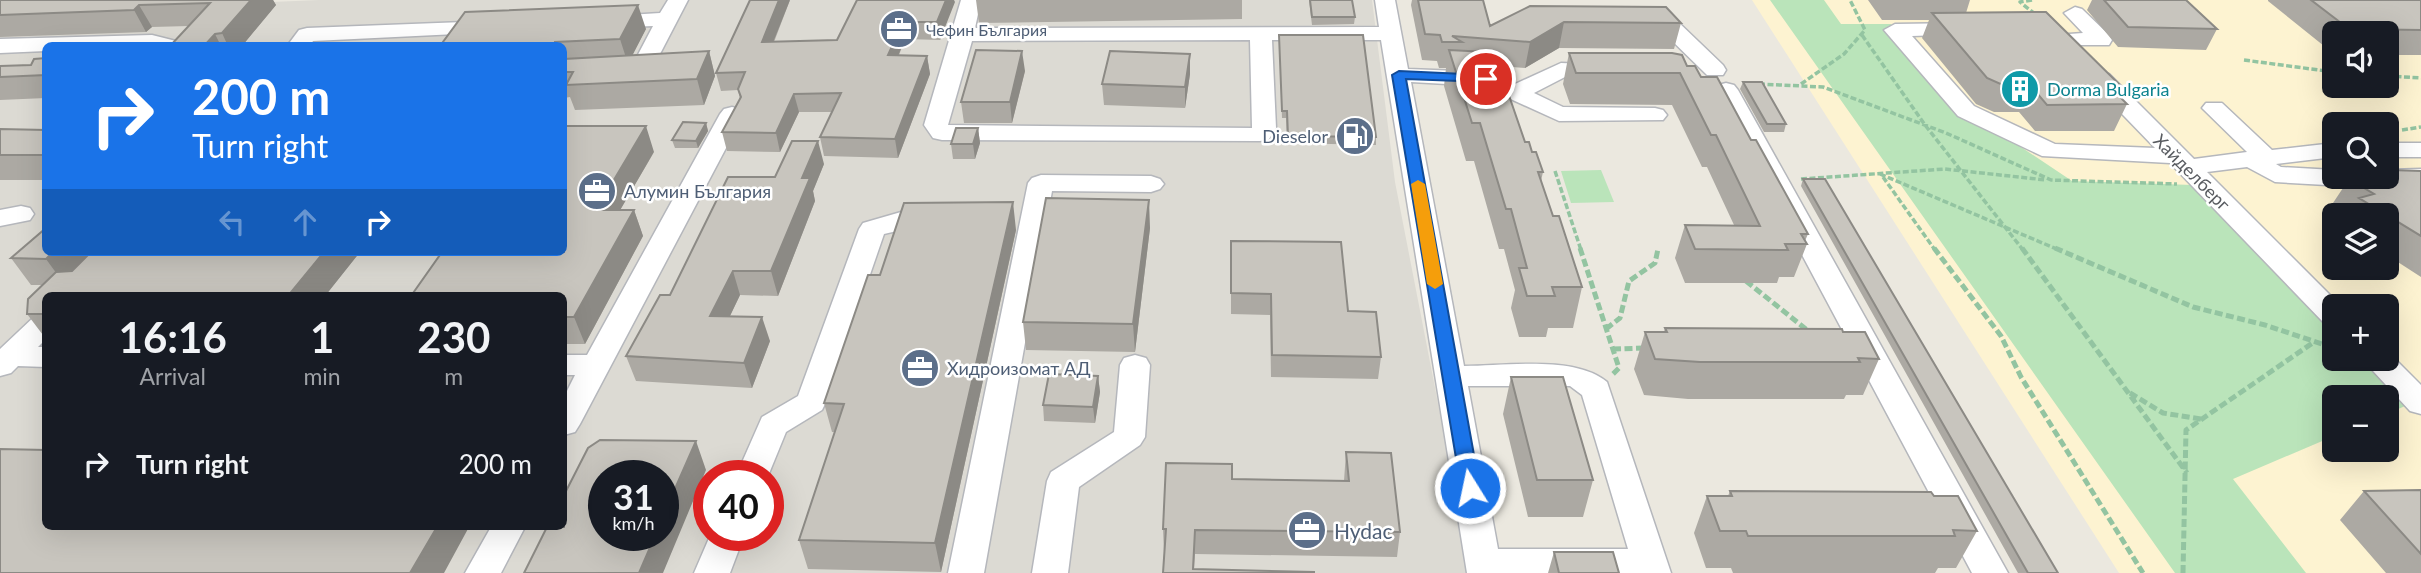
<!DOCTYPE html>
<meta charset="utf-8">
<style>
body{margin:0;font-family:Lato,sans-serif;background:#242831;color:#f1f3f6;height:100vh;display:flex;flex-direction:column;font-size:26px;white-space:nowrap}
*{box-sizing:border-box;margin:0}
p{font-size:23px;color:#9ea1a6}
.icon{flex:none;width:38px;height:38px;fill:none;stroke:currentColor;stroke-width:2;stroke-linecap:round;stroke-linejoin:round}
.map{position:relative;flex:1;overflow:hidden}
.side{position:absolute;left:42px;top:292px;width:525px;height:238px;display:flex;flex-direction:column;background:#171b24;border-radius:10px;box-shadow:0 7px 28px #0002}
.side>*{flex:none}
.banner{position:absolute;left:42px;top:42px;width:525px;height:214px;border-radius:10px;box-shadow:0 7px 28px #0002;background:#1a73e8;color:#fff;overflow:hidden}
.tools{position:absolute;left:2322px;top:21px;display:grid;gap:14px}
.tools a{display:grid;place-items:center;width:77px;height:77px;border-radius:10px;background:#171b24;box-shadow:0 7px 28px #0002;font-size:35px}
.speed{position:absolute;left:588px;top:460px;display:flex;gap:14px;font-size:35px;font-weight:700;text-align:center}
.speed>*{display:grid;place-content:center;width:91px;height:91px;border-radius:50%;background:#171b24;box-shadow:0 7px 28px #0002;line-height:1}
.speed small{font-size:18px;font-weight:400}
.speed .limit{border:10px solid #d22;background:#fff;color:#111}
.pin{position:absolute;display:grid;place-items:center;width:60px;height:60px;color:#fff;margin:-30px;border:4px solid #fff;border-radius:50%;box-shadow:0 2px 7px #0007}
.me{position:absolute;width:77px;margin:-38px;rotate:350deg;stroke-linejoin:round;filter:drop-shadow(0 0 5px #0008)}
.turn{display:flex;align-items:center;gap:24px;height:147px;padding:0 35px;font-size:32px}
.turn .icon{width:91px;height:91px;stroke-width:2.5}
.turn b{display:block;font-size:49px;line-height:60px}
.lanes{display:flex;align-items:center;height:66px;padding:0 35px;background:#0003;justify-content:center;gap:35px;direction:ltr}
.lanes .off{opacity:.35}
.eta{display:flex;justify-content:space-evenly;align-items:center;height:119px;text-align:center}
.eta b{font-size:42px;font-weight:700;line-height:49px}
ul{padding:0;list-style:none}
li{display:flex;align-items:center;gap:21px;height:105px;padding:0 35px}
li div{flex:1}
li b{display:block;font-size:26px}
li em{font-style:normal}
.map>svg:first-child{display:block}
.commercial{fill:#fdf3d1;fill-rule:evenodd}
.industrial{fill:#dcdad3;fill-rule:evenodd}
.green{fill:#bae4ba}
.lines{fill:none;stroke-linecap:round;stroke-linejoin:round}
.minor-casing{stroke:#b5b7bc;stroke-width:3}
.path-far1{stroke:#93c4a1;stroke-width:3.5;stroke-dasharray:6 2.5;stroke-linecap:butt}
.path{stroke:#93c4a1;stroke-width:5;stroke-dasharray:8 3.5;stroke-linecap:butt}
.minor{fill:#fff;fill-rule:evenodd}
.wall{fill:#aca9a3}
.shaded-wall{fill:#8c8a85}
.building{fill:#c8c5be;stroke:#8c8a85;stroke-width:2}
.route{fill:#1a73e8;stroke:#114b97;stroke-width:2}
.slow{fill:#f59e0b}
.labels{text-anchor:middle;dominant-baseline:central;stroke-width:5;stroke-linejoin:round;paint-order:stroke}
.far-service-label{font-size:16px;fill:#4e5e75;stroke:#fff;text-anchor:start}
.culture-label{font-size:18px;fill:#0d838f;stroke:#fff;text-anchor:start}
.service-label{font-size:18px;fill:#4e5e75;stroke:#fff;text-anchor:start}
.street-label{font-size:18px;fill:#585b60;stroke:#fff}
.near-service-label{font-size:21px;fill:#4e5e75;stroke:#fff;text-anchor:start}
</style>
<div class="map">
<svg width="2421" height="573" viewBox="0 0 2421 573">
<rect width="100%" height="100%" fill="#ebe8df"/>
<path class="commercial" d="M1752,0H2421V573H2119ZM2334,33H2387V86H2334ZM2334,124H2387V177H2334ZM2334,215H2387V268H2334ZM2334,306H2387V359H2334ZM2334,397H2387V450H2334Z"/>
<path class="industrial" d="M319,0H1372L1395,182L1471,573H0V13ZM46,46H564V252H46ZM46,296H564V527H46ZM604,476H663V536H604ZM709,476H768V536H709Z"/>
<path class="green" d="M1770,0H1824L1841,24H1891L1912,61L1967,121L1991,127L2072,181L2193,185L2334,332V359H2360L2405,406L2387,414V397H2334V436L2233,479L2306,573H2175Z
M1601,170L1614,202L1571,203L1561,171Z"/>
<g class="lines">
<defs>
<path id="minor" d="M668,0H688L648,77L564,83V69L632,66L653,26L604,28L593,22L596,17L660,13Z
M961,0H981L975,28L1379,27L1375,0H1395L1408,69L1486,72L1515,84L1561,63L1612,65L1615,70L1612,75L1565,77L1534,93L1563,107L1655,108L1663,110L1667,115L1663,120L1559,121L1482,86L1411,82L1464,366C1505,366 1575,355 1607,382L1671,573H1467L1381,40H1272L1276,128L1269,139L1260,141L942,140L933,138L924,125ZM1250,40L1252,128L948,125L972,41ZM1468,386H1570L1582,395L1628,549H1498Z
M2075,7L2082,9L2109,35L2112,40L2109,45H2055L2052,40L2055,35L2083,33L2064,13Z
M1646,18L1675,19L1723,65L1726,70L1723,75H1707L1661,30L1638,29L1635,24L1638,19Z
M490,21L498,22L501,27L498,32L313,41L310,46H287L299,30L307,28Z
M1963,23L1974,29L1971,34L1912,36L1974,106L2055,144L2155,148L2093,84L2090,79L2093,74H2109L2194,159L2247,152L2202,108L2206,103H2222L2272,150L2334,143V157L2276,164L2281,167L2334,170V177H2387V170L2421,169V185L2344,186L2275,182L2247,167L2207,172L2341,306H2334V325L2324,323L2170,163L2042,156L1958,116L1884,30L1895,24Z
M152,35L176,41L179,46H46V51L0,53V39Z
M1726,83L1734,85L1738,90L2008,573H1972L1714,90L1718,85Z
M732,107L740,109L744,114L580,424L575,432L564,435V397L575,375H564V355H587L720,114L724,109Z
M2387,143H2421V157H2387Z
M1041,175L1151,176L1160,179L1164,184L1160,189L1151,192L1052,191L984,573H948L1028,183L1032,178Z
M21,206L30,208L34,214L30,220L0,226V210Z
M901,212L944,214L948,220L944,226C924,231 904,228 884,234L826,402L822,410L786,432L768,476H736L762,417L798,396L859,229L863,223Z
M46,313V339L38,347H46V367L18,366L11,373L0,376V349L36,315Z
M2388,352L2421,385V414L2410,411L2362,359H2387Z
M1135,355L1146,358L1150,365L1145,437L1140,445L1079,487L1068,573H1032L1047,481L1051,472L1114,432L1120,365L1124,358Z
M491,527H525L501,573H465Z
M710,536H744L730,573H694Z"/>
</defs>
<use href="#minor" class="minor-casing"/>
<path class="path-far1" d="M2032,0L2020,2L2035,14
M1862,35L1925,125L2023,250
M2244,60L2334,72
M2387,76L2421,78
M1759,84L1823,87L1946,133L2051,180L2177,184
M1801,84L1844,54L1865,30L1850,0
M2402,130L2421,127
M1555,171L1581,250
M1880,174L2059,250
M1883,177L1935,250
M1801,179L1945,169L2046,180"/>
<path class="path" d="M1580,248L1619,368L1613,374
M1934,248L2001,336L2021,377L2143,573
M2022,248L2187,473
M2055,248L2193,307L2265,325L2334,348
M1746,281L1807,330
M1606,329L1620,318L1629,281L1655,263L1658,249
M1613,349L1645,348
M2130,393L2163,413L2201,419
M2183,573L2186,430L2314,342"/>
<use href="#minor" class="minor"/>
</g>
<path class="wall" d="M0,0H273L276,5L242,46H170L189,26L152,27L146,32L0,37Z
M790,0L774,42L837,40L857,0H954L940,40L905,39L899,55L927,56L930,74L898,158L824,156L820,137L832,112H799L780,152L727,151L722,132L740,99L738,90L721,91L716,73Z
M976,0H1242V19L979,23Z
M1309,0H1352L1355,17L1354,24L1312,25Z
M1412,0H1483L1490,26L1530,6L1681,23L1674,49L1559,48L1525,68L1499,66L1525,142L1543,172L1541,181L1553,216L1582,287L1573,328H1548L1546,337H1519L1511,308L1515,290L1504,249H1499L1474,161H1466L1444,86L1446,68H1439L1437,61L1422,60L1411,5Z
M1868,0H1970L1966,13L2123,88L2119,96L2127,104L2114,131H2035L2019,112H1994L1976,104L1922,38L1929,20H1882Z
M2092,0H2186L2217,29L2206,50L2118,47L2087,10Z
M2268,0H2421V55H2387V33H2334V54L2268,1Z
M646,29L632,55L709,51L715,76L704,105L575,110L570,97L564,98V46H440Z
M1279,35L1376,137V145L1287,143L1286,118H1282Z
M1569,53L1687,66L1701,77L1751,140L1808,234L1805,241L1807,244L1794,277H1779L1777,283H1685L1675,258L1685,225H1734L1707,167H1702L1672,105L1570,104L1563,84Z
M1190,54V74L1185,108L1104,105L1102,84Z
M46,58V98L0,100V66L31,65Z
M1025,71L1012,123H964L961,102Z
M1743,82L1786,124L1784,132H1764L1740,89Z
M706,123L708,131L698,148H675L672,140Z
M978,128L980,143L975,159H953L951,144Z
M0,129L46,130V186L42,180H0Z
M654,152L620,210H634L643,236L585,344H564V296Z
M824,164L813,191L815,201L778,296L740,295L730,316L770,341L752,388L636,381L626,356L670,295L775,177Z
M2421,171V277L2387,255V215H2345L2331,206L2349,179Z
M1803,179L2058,573H2018L1801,186Z
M1150,228L1135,352L1026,350L1023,322Z
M1016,230L941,572L808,569L799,540L835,432H832L824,403L880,275Z
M1231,241L1348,311L1381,357L1378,379L1271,377L1270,315L1231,314Z
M46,252H360L325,296H46V339L27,314L43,285H31L11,258Z
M1665,328L1843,332L1879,359L1863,395H1846L1844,399H1688L1644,395L1634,369L1645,332H1664Z
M1098,376L1100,392L1095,423L1044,421L1043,405Z
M1511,377L1593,480L1583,517H1528L1503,414Z
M1346,452L1400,532L1397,557L1195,554L1194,569L1163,573L1164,553L1163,529L1232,479L1344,481Z
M2421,490V573H2386L2340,520L2364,491Z
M1730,491L1934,496L1977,531L1956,568H1938L1935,573H1733L1731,568H1706L1694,533L1707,496H1728Z
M1554,552L1619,573H1548Z"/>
<path class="shaded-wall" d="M251,0H273L276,5L242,46H228L222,33Z
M779,0H790L766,60L762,42Z
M946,0H954L955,2L940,40L937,22Z
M139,5L152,27L146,32L134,10Z
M638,5L646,29L628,64L620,39Z
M903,22L905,39L891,73L888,55Z
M1564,22L1559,48L1525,68L1530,42Z
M215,34L221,46H204Z
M709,51L715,76L704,105L697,79Z
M1022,51L1025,71L1012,123L1010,102Z
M1190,54V74L1185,108V87Z
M927,56L930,74L898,158L895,139Z
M794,94L799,112L780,152L776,133Z
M706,123L708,131L698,148L696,141Z
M646,126L654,152L605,236L596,210Z
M978,128L980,143L975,159L973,144Z
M818,141L824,164L813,191L815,201L778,296L771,271L802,178Z
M1149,200L1150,228L1135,352L1133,324Z
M1013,202L1016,230L941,572L935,543Z
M634,210L643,236L585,344L574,317Z
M53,252H98L65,285L46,259Z
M324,252H360L325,296H288Z
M733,271L740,295L718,341L710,316Z
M762,317L770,341L752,388L744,363Z
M1098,376L1100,392L1095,423L1093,407Z
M696,441L706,470L663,573H639L655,536H663V516Z
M437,527H469L444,573H410Z"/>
<path class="building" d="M0,0H251L222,33L215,34L204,46H170L210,3L139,5L134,10L0,15Z
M750,0H779L762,42L837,40L857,0H946L937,22H903L888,55L927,56L895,139L820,137L841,93L794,94L776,133L722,132L741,97L738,89L745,72L716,73Z
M1310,0H1352L1355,17H1312Z
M1418,0H1483L1490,26L1530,6L1666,7L1681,23L1564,22L1530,42L1452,36L1462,42H1442L1440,35L1425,34Z
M2104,0H2186L2217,29L2128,27Z
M2311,0H2421V30L2349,29Z
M638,5L620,39L555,42V46H440L465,12Z
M2046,12L2123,88H2111L2127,104L2047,105L2031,86H2005L1987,78L1932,13Z
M1279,35H1363L1376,137L1288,136L1287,111H1282Z
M976,50L1022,51L1010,102H961Z
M1449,50L1487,52L1495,55L1525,142H1529L1532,152H1536L1543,172H1538L1553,216H1559L1582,287H1552L1555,296H1527L1519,268H1527L1511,209H1506L1480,123H1472Z
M709,51L697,79L566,85L573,72H564V59Z
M1110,51L1190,54L1185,87L1102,84Z
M1569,53H1672L1682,55L1687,66H1695L1701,77H1717L1751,140H1756L1808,234H1801L1807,244H1785L1788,250L1695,249L1685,225L1760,226L1716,135H1711L1680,73H1576Z
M46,58V75L0,77V66L31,65L34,59Z
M1743,82H1762L1786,124H1767Z
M683,122L706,123L696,141L672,140Z
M564,126H646L596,210H634L574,317H564V296H411L442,252H564Z
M956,128H978L973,144H951Z
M0,129L46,130V155H0Z
M792,141H818L802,178H810L771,271H733L710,316L762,317L744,363L626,356L660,295H670L728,177H775Z
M2391,170L2421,171V236L2359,198L2374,194L2349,179L2360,177H2387V171Z
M1803,179H1825L2058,573H2028Z
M1046,198L1149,200L1133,324L1023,322Z
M1013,202L935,543L799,540L844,404L824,403L868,275H880L904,203Z
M46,228V252H53L46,259L11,258Z
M1231,241L1341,242L1348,311L1376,312L1381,357L1272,355L1271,294L1231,293Z
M91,252H324L288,296H46V314H27L28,299L56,272L72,271Z
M1665,328L1842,329L1843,332H1865L1879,359L1858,358L1860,362H1700L1655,359L1645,332H1667Z
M1049,374L1098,376L1093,407L1043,405Z
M1511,377H1563L1593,480H1537Z
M600,440L696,441L663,516V476H604V536H655L639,573H524L547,527H564V495L588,448Z
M0,449L46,450V527H437L410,573H0Z
M1346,452L1391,453L1400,532L1195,530L1193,569L1314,572V573H1163L1166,529H1163L1166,463L1232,464V479L1349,481Z
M2421,490V554L2364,491Z
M1730,491L1931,492L1934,496H1958L1977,531L1953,530L1955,536H1748L1746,531H1720L1707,496H1732Z
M1554,552H1613L1619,573H1559Z"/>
<path class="route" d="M1399,71L1486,75L1493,79L1486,82L1406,79L1480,488L1470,495L1461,488L1392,75Z"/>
<path class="slow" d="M1418,180L1425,184L1443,284L1435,289L1427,284L1411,184Z"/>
<defs>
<symbol id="office-disc" viewBox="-11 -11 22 22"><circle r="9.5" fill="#5c6f8a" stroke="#fff"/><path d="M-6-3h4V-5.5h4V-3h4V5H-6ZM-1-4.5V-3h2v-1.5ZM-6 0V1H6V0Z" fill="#fff"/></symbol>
<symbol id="building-disc" viewBox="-11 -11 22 22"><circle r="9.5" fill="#0f9aa8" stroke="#fff"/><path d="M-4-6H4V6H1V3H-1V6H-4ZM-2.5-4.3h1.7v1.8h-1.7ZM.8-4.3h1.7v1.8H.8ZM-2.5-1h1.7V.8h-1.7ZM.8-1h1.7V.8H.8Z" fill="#fff"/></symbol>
<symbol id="fuel-disc" viewBox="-11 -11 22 22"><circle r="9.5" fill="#5c6f8a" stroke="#fff"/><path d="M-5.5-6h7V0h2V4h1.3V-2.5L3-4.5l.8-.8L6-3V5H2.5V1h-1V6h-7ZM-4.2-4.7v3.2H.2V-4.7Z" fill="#fff"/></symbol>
</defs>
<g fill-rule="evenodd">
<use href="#office-disc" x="877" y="7" width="44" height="44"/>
<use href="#building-disc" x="1998" y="67" width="44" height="44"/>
<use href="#fuel-disc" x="1333" y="114" width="44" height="44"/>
<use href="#office-disc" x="575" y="169" width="44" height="44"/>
<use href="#office-disc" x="898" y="346" width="44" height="44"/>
<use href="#office-disc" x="1285" y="508" width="44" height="44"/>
</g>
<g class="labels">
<g class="far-service-label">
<text x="926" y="29">Чефин България</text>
</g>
<g class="culture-label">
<text x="2047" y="89">Dorma Bulgaria</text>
</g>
<g class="service-label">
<text x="1328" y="136" text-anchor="end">Dieselor</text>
<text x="624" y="191">Алумин България</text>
<text x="947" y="368">Хидроизомат АД</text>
</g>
<g class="street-label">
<text transform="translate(2192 172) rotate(45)">Хайделберг</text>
</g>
<g class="near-service-label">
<text x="1334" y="530">Hydac</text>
</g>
</g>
</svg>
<div class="tools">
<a><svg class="icon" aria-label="sound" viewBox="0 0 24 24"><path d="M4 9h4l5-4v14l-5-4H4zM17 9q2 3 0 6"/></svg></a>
<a><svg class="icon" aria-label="search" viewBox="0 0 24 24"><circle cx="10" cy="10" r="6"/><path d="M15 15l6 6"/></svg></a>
<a><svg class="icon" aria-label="layers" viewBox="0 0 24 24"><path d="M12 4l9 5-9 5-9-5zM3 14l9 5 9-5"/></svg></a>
<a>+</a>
<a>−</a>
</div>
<div class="speed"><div>31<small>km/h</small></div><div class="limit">40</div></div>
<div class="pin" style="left:1486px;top:79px;background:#d93025"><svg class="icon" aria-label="arrive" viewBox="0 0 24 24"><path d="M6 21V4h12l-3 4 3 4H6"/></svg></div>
<svg class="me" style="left:1470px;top:488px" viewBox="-20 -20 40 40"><circle r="17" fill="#1a73e8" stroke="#fff" stroke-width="3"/><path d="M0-11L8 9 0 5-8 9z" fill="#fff"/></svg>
<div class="banner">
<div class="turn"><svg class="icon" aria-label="right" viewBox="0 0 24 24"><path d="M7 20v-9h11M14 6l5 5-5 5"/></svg><div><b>200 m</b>Turn right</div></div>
<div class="lanes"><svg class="icon off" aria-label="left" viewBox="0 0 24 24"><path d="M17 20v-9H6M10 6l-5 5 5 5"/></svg><svg class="icon off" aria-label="ahead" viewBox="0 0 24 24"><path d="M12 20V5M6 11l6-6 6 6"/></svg><svg class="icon" aria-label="right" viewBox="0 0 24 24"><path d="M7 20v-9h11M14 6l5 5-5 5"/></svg></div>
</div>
<section class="side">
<div class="eta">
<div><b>16:16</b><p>Arrival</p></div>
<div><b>1</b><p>min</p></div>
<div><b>230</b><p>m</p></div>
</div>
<ul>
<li><svg class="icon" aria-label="right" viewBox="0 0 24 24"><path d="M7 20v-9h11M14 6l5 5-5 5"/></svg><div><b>Turn right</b></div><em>200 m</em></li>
</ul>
</section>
</div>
